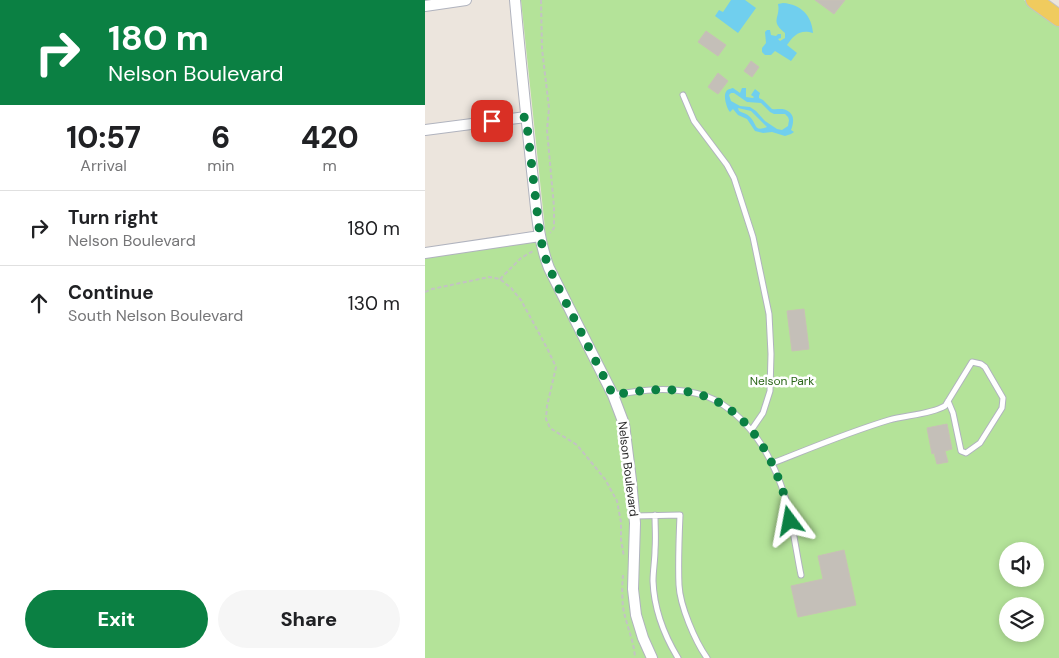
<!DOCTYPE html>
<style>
body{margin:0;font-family:"DM Sans",sans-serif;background:#f6f6f6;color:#202124;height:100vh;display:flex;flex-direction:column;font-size:19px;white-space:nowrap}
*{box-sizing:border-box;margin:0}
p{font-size:16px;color:#757577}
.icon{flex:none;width:28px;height:28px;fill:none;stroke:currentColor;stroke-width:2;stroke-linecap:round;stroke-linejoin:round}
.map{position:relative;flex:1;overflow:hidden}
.drawer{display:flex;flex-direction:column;background:#fff;width:425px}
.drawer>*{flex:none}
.top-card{background:#0b8043;color:#fff;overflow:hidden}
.controls{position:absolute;left:574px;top:542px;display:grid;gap:10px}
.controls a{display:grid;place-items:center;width:45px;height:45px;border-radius:50%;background:#fff;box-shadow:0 2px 8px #0003;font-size:25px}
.pin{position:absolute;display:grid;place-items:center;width:42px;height:42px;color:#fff;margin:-21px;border-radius:10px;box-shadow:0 2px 8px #0006}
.me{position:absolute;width:55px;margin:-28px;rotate:347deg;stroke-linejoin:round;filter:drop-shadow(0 0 4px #0008)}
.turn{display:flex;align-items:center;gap:18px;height:105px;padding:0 25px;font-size:22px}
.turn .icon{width:65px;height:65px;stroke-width:2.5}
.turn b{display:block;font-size:35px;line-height:42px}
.eta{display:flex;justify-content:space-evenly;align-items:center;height:85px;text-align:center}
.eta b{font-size:30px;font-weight:800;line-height:35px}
.primary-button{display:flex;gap:10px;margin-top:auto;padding:10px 25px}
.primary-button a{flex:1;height:58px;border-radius:30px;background:#0b8043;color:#fff;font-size:20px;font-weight:800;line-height:58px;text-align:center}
.primary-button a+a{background:#f6f6f6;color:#202124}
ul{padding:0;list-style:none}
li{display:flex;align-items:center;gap:15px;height:75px;padding:0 25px;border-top:1px solid #e0e0e0}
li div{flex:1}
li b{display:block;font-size:19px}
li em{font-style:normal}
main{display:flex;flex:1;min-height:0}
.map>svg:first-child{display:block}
.green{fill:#b4e399;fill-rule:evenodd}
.water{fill:#70cfee;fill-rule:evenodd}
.building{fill:#c4bfb8;stroke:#c8c1b6}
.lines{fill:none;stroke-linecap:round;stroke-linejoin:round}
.lane-casing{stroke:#b0b3be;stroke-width:7}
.street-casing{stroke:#b0b3be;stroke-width:12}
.primary-casing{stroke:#c3c3c3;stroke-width:18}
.path{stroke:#c3c3c3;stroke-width:2;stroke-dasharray:4 2.5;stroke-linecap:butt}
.lane{stroke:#fff;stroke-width:5}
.street{stroke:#fff;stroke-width:10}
.primary{stroke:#f0cb5e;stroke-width:16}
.route{stroke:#0b8043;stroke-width:9;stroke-dasharray:0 16.2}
.labels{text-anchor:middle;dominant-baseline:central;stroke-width:5;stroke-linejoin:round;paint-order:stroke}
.park-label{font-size:12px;fill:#2c671a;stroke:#fff}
.street-label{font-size:12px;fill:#2a2a2a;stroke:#fff}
</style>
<main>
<section class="drawer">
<div class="top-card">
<div class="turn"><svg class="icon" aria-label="right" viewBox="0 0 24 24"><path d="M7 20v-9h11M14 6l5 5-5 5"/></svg><div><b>180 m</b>Nelson Boulevard</div></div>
</div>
<div class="eta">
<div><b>10:57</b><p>Arrival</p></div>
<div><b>6</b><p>min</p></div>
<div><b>420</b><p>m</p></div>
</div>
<ul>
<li><svg class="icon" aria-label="right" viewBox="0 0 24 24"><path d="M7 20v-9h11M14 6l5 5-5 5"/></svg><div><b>Turn right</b><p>Nelson Boulevard</p></div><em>180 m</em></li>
<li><svg class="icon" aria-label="ahead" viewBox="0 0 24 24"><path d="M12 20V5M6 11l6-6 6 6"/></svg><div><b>Continue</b><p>South Nelson Boulevard</p></div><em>130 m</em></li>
</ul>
<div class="primary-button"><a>Exit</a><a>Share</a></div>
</section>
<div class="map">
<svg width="634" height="658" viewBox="0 0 634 658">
<rect width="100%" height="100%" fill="#ece5dd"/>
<path class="green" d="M96,0H599L634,26V658H0V258L121,238ZM582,551H610V579H582ZM582,606H610V634H582Z"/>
<path class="water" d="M306,0H320L331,8L313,33L290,16L294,10L298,12Z
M358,3C376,4 387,16 388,33C375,29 369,35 362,45L372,53L366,61L350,51L346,55H340L337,52V48L341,43L340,32L342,30H345L346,35L351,36L353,34H356V38L353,39L355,41L360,38V33C344,20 356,18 353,4Z
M308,88L315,93L317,88H321V97L328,98L329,97L326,95L330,89L335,93L334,96V98L338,100L347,109C351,110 357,108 361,110C370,114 369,122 366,130L369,132L366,134L360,136L347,132L338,133L330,131L322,119L313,115L308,109L305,112C302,109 298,96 301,92C302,89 305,89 308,88ZM306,93H309L322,102L336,103L345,112L349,114H360L363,117L364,120L363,126L357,130L352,129L340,121L331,111L325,107L315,106L306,101L304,95ZM313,108L326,111L342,127C329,132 332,125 326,118C323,114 318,113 314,111Z"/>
<path class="building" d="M390,0H420L409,14Z
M281,31L301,45L293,56L273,42Z
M326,61L334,67L327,77L319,71Z
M293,73L303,81L293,94L283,87Z
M379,309L384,349L367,351L362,311Z
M522,424L527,449L520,451L523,462L512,464L509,453L507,454L502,428Z
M419,550L431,605L373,617L366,586L398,579L393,556Z"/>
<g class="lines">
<defs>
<path id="lane" d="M258,95L269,121L302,165L309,178L328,237L344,314L346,354L345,391L338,413L327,429
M188,395C208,392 229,388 249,390C263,391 278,394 290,400C328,421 349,460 361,500C368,525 371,551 376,575
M348,463C386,448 424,432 464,420C481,415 504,415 520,406L547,362L556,364L560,367L578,398L577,408L555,443L541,453L536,451L528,413L523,401
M230,515C230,527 231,538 230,550C230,560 228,571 228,581C229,608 239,635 253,658
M210,516L255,515C254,538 253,562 254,585C255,606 270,641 282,658"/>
<path id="street" d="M90,0C95,57 101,114 107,171C111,204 112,237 124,268L188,395L199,424L206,480L210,523L208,589L211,615L218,638L227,658
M0,6L41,0
M0,130L101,117
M0,253L115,236"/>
<path id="primary" d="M609,0L634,18"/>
</defs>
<use href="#lane" class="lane-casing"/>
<use href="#street" class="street-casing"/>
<use href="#primary" class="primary-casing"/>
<path class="path" d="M116,0L117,49L124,108L122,130L129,207V228L125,233
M75,279L96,258L108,251
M0,292L7,289L64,277L75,279L86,288L96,300L122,348L131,367L122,406L121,419L125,428L152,445L180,479L192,501L196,522V540L199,557
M198,575C197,585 197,597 198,607C201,625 209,640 210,658"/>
<use href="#lane" class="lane"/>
<use href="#street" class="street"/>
<use href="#primary" class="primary"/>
</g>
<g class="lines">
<path class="route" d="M67,121L101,117L115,236L120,257L130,281L188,395C218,390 247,386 276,395C328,410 357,472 365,521"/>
</g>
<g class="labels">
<g class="park-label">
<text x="357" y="381">Nelson Park</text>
</g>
<g class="street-label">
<text transform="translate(203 469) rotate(83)">Nelson Boulevard</text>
</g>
</g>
</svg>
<div class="controls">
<a><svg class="icon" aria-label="sound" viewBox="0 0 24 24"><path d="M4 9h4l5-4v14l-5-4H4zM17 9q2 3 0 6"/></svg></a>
<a><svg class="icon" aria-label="layers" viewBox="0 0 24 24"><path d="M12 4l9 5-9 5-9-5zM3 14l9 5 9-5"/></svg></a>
</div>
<div class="pin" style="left:67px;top:121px;background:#d93025"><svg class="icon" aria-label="arrive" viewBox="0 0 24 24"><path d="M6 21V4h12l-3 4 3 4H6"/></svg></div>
<svg class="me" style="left:365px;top:521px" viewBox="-20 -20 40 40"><path d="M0-17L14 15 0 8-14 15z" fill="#0b8043" stroke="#fff" stroke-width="4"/></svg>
</div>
</main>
